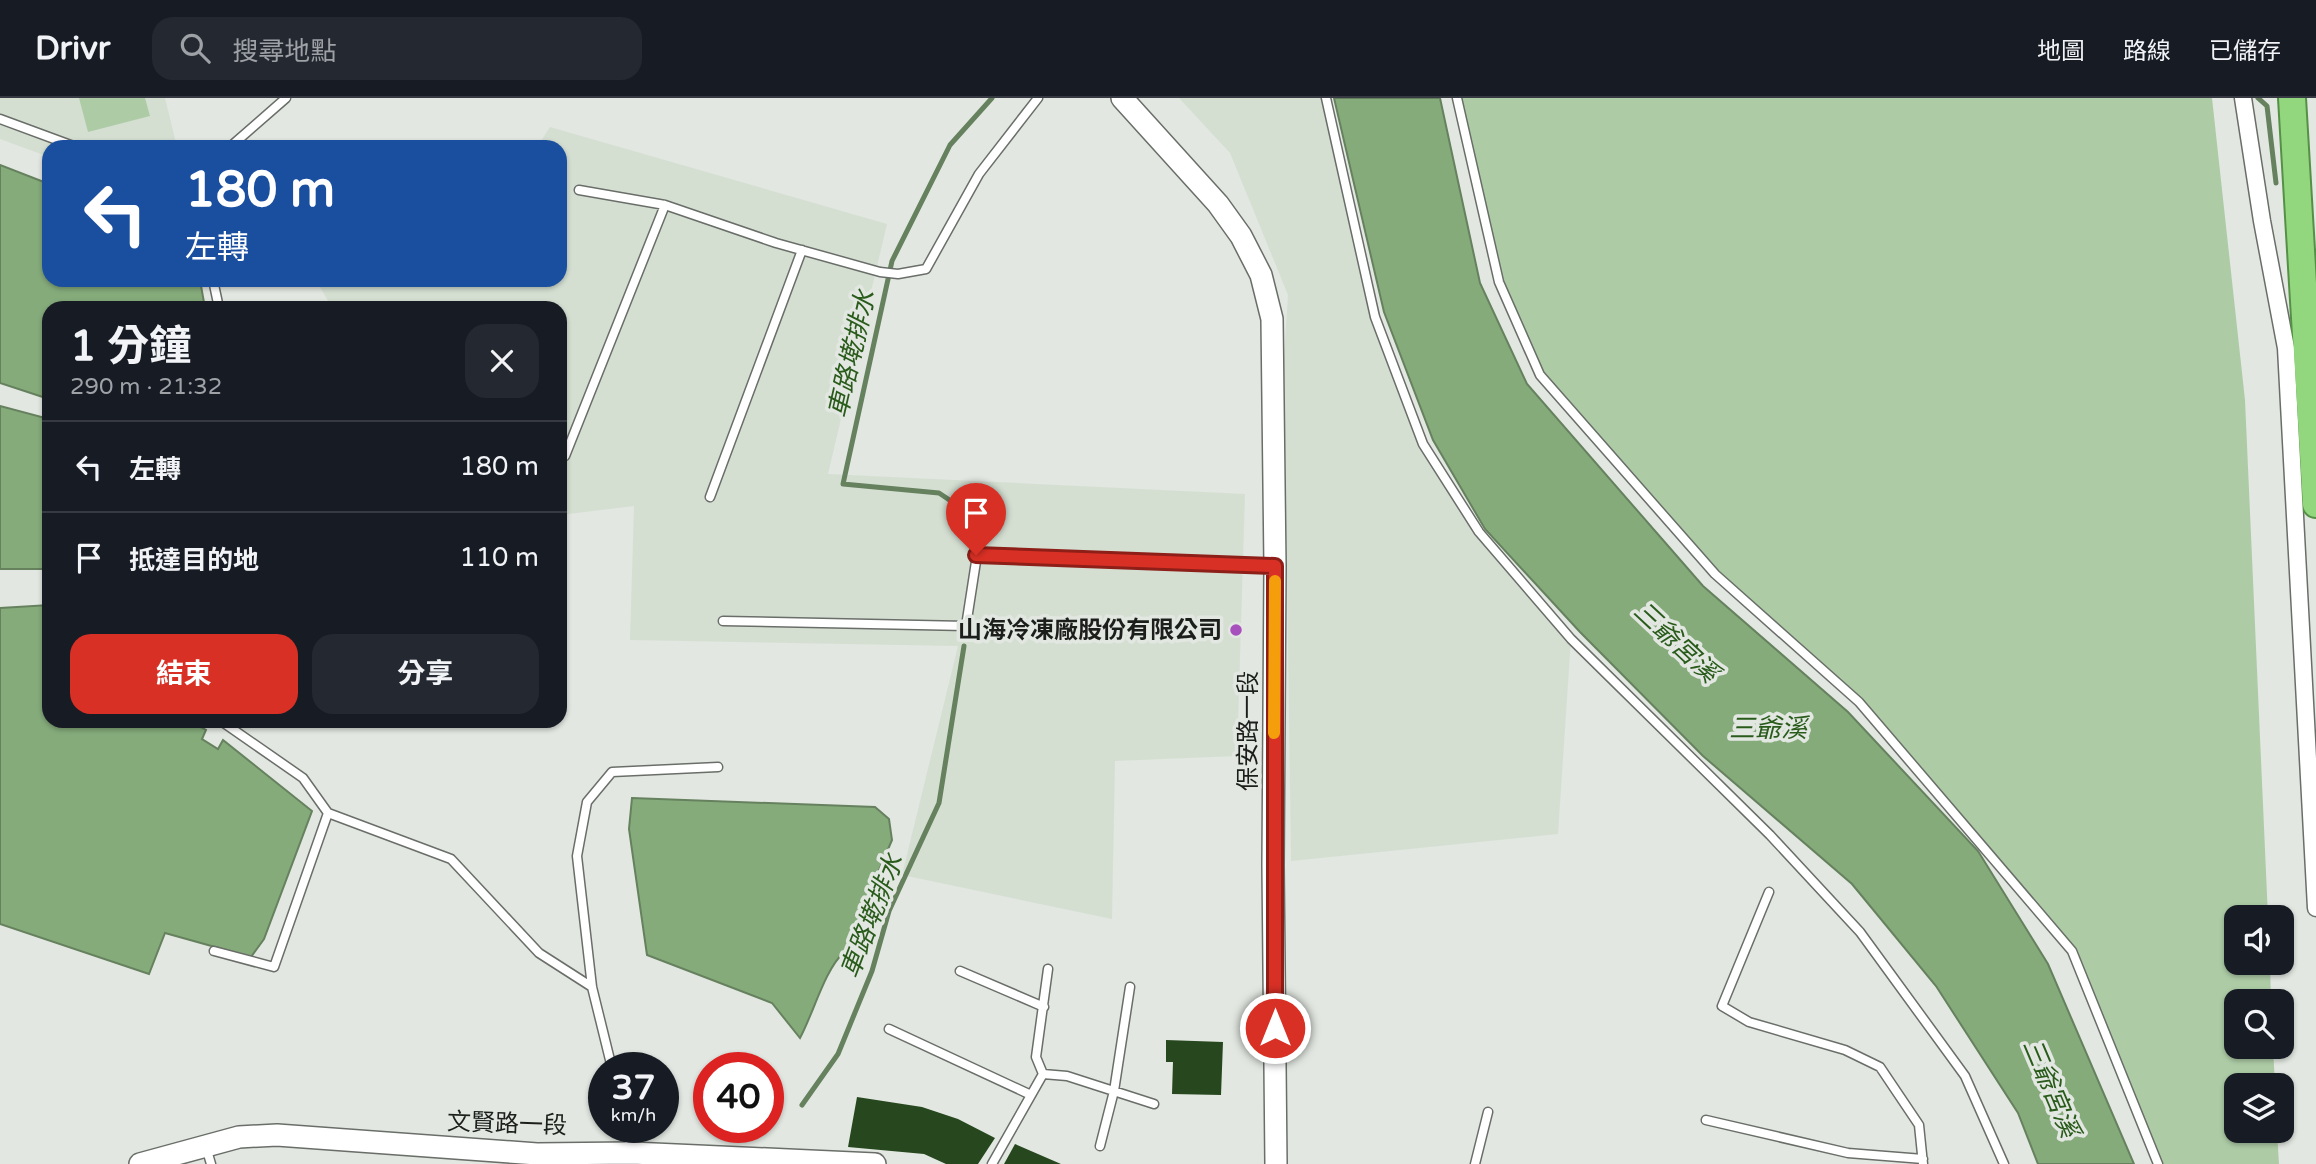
<!DOCTYPE html>
<html lang="zh-TW">
<meta charset="utf-8">
<style>
body{margin:0;font-family:"Varela Round","Noto Sans TC",sans-serif;background:#242831;color:#f1f3f6;height:100vh;display:flex;flex-direction:column;font-size:26px;white-space:nowrap}
*{box-sizing:border-box;margin:0}
p{font-size:23px;color:#9ea1a6}
.icon{flex:none;width:38px;height:38px;fill:none;stroke:currentColor;stroke-width:2;stroke-linecap:round;stroke-linejoin:round}
.map{position:relative;flex:1;overflow:hidden}
.sheet{position:absolute;left:42px;top:203px;width:525px;height:427px;display:flex;flex-direction:column;background:#171b24;border-radius:21px;box-shadow:0 2px 5px #0004}
.sheet>*{flex:none}
.guide{position:absolute;left:42px;top:42px;width:525px;height:147px;border-radius:21px;box-shadow:0 2px 5px #0004;background:#1a4fa0;color:#fff;overflow:hidden}
.tools{position:absolute;left:2224px;top:807px;display:grid;gap:14px}
.tools a{display:grid;place-items:center;width:70px;height:70px;border-radius:14px;background:#171b24;box-shadow:0 2px 5px #0004;font-size:35px}
.speed{position:absolute;left:588px;top:954px;display:flex;gap:14px;font-size:35px;font-weight:700;text-align:center}
.speed>*{display:grid;place-content:center;width:91px;height:91px;border-radius:50%;background:#171b24;box-shadow:0 2px 5px #0004;line-height:1}
.speed small{font-size:18px;font-weight:400}
.speed .limit{border:10px solid #d22;background:#fff;color:#111}
.pin{position:absolute;display:grid;place-items:center;width:60px;height:60px;color:#fff;margin:-72px -30px;border-radius:50% 50% 50% 0;rotate:-45deg;box-shadow:0 0 7px #0007}
.pin .icon{rotate:45deg}
.me{position:absolute;width:77px;margin:-38px;rotate:0deg;stroke-linejoin:round;filter:drop-shadow(0 0 5px #0008)}
.turn{display:flex;align-items:center;gap:24px;height:147px;padding:0 28px;font-size:32px}
.turn .icon{width:91px;height:91px;stroke-width:2.5}
.turn b{display:block;font-size:49px;line-height:60px}
.round{display:grid;place-items:center;flex:none;width:74px;height:74px;border-radius:21px;background:#242831}
.overview{display:flex;align-items:center;justify-content:space-between;height:119px;padding:0 28px}
h1{font-size:42px;font-weight:700;line-height:52px}
.primary-button{display:flex;gap:14px;margin-top:auto;padding:14px 28px}
.primary-button a{flex:1;height:80px;border-radius:21px;background:#d93025;color:#fff;font-size:28px;font-weight:700;line-height:80px;text-align:center}
.primary-button a+a{background:#242831;color:#f1f3f6}
ul{padding:0;list-style:none}
li{display:flex;align-items:center;gap:21px;height:91px;padding:0 28px;border-top:2px solid #363941}
li div{flex:1}
li b{display:block;font-size:26px}
li em{font-style:normal}
header{display:flex;align-items:center;gap:42px;box-sizing:border-box;height:98px;padding:0 35px;background:#171b24;border-bottom:2px solid #363941}
header strong{font-size:33px}
nav{display:flex;gap:38px;margin-inline-start:auto;font-size:24px}
.search{width:490px;height:63px;background:#242831;display:flex;align-items:center;gap:18px;box-sizing:border-box;padding:0 24px;border-radius:21px;color:#9ea1a6;font-size:26px}
.map>svg:first-child{display:block}
.built{fill:#d4dfd2}
.green{fill:#adcca6}
.water{fill:#85ab7b;stroke:#66815e;stroke-width:2}
.lines{fill:none;stroke-linecap:round;stroke-linejoin:round}
.stream{stroke:#66815e;stroke-width:5}
.building{fill:#27481e}
.service-casing{stroke:#6a6e69;stroke-width:11}
.minor-casing{stroke:#6a6e69;stroke-width:19}
.tertiary-casing{stroke:#6a6e69;stroke-width:24}
.trunk-casing{stroke:#569047;stroke-width:30}
.service{stroke:#fff;stroke-width:8}
.minor{stroke:#fff;stroke-width:16}
.tertiary{stroke:#fff;stroke-width:21}
.trunk{stroke:#92d77e;stroke-width:26}
.route-casing{stroke:#8d1f18;stroke-width:18}
.route{stroke:#d93025;stroke-width:12}
.slow{stroke:#f59e0b;stroke-width:12}
.poi-dot{fill:#a750bd;stroke:#e2e7e1;stroke-width:2.5}
.labels{text-anchor:middle;dominant-baseline:central;stroke-width:7;stroke-linejoin:round;paint-order:stroke}
.poi-label{font-size:24px;font-weight:bold;fill:#1c1e1b;stroke:#e2e7e1;text-anchor:end}
.street-label{font-size:24px;fill:#1c1e1b;stroke:#e2e7e1}
.water-label{font-size:26px;font-style:italic;fill:#295b1b;stroke:#e2e7e1}
</style>
<header>
<strong>Drivr</strong>
<div class="search"><svg class="icon" aria-label="search" viewBox="0 0 24 24"><circle cx="10" cy="10" r="6"/><path d="M15 15l6 6"/></svg>搜尋地點</div>
<nav><a>地圖</a><a>路線</a><a>已儲存</a></nav>
</header>
<div class="map">
<svg width="2316" height="1066" viewBox="0 0 2316 1066">
<rect width="100%" height="100%" fill="#e2e7e1"/>
<path class="built" d="M0,0H165L177,49H49V59L0,41Z
M1179,0H1326L1375,219L1423,346L1479,434L1571,541L1558,736L1291,763L1284,260L1288,197L1230,55Z
M550,29L887,126L828,376L1245,396L1237,658L1115,663L1112,821L902,777L958,548L630,542L634,408L560,417V210H332L316,182H560V49H537Z"/>
<path class="green" d="M79,0H145L150,18L88,34Z
M1457,0H2212L2245,302L2268,819H2236V864L2270,865L2271,903H2236V948L2273,949L2275,987H2236V1032L2277,1033L2279,1066H2158L2072,853L1860,604L1715,476L1540,277L1499,184Z"/>
<path class="water" d="M1334,0H1440L1480,185L1527,286L1703,488L1848,614L1978,753L2048,866L2134,1066H2038L2018,1015L1936,888L1852,786L1703,658L1580,534L1485,431L1433,342L1384,214Z
M0,67L49,86V182H200L205,210H49V301L0,285Z
M0,308L49,321V471H0Z
M49,507V623H190L206,632L202,641L218,651L223,642L312,713L264,841L251,859L165,835L149,876L0,826V510Z
M632,700L875,709L889,721L892,742L844,854C824,873 814,914 800,940L772,905L647,857L629,731Z"/>
<g class="lines">
<path class="stream" d="M2258,0L2267,8L2276,85
M979,443L972,417L939,395L843,386L892,163L950,47L992,0
M802,1007L838,956L872,873L889,813L939,705L964,548"/>
</g>
<path class="building" d="M1166,942L1223,944L1221,997L1172,996L1173,964H1166Z
M857,999L922,1009L958,1021L995,1040L978,1066H946L924,1056L848,1049Z
M1015,1046L1061,1066H1004Z"/>
<g class="lines">
<defs>
<path id="service" d="M1326,0L1375,219L1423,346L1479,434L1571,541L1770,737L1860,834L1965,978L2004,1066
M1457,0L1499,184L1540,277L1715,476L1859,604L2072,853L2158,1066
M0,21L76,49
M230,49L286,0
M579,92L665,107L776,145L880,174L898,176L926,171L979,76L1038,0
M213,182L219,210
M560,356L565,358L665,107
M710,399L802,152
M723,523L966,528L977,457L1274,468
M221,623L303,680L328,715L451,761L539,855L592,889
M1769,794L1722,908L1749,924L1845,952L1880,969L1919,1027L1923,1066
M214,853L274,869L328,715
M960,873L1044,909
M889,931L1031,997
M612,970L592,889L577,758L587,704L612,674L718,669
M1043,976L1067,978L1154,1006
M1706,1022L1848,1055L1923,1061
M626,1029L632,1055
M1100,1048L1114,993L1130,889
M206,1049L211,1066
M992,1066L1043,976L1036,959L1048,871
M1475,1066L1488,1014"/>
<path id="minor" d="M2243,0L2262,123L2286,250L2316,810"/>
<path id="tertiary" d="M1122,0L1218,106L1241,138L1261,177L1272,221L1275,468L1273,768L1276,1066
M140,1066L239,1039L277,1037L537,1056L632,1055L875,1066"/>
<path id="trunk" d="M2292,0L2316,406"/>
</defs>
<use href="#service" class="service-casing"/>
<use href="#minor" class="minor-casing"/>
<use href="#tertiary" class="tertiary-casing"/>
<use href="#trunk" class="trunk-casing"/>
<use href="#service" class="service"/>
<use href="#minor" class="minor"/>
<use href="#tertiary" class="tertiary"/>
<use href="#trunk" class="trunk"/>
</g>
<g class="lines">
<defs>
<path id="route" d="M976,457L1275,468V930"/>
</defs>
<use href="#route" class="route-casing"/>
<use href="#route" class="route"/>
<path class="slow" d="M1274,635L1275,483"/>
</g>
<circle class="poi-dot" cx="1236" cy="532" r="7"/>
<g class="labels">
<g class="poi-label">
<text x="1222" y="532">山海冷凍廠股份有限公司</text>
</g>
<g class="street-label">
<text transform="translate(1248 633) rotate(-90)">保安路一段</text>
<text transform="translate(507 1026) rotate(2)">文賢路一段</text>
</g>
<g class="water-label">
<text transform="translate(852 256) rotate(-77)">車路墘排水</text>
<text transform="translate(1676 544) rotate(43)">三爺宮溪</text>
<text x="1768" y="630">三爺溪</text>
<text transform="translate(872 818) rotate(-69)">車路墘排水</text>
<text transform="translate(2051 990) rotate(67)">三爺宮溪</text>
</g>
</g>
</svg>
<div class="tools">
<a><svg class="icon" aria-label="sound" viewBox="0 0 24 24"><path d="M4 9h4l5-4v14l-5-4H4zM17 9q2 3 0 6"/></svg></a>
<a><svg class="icon" aria-label="search" viewBox="0 0 24 24"><circle cx="10" cy="10" r="6"/><path d="M15 15l6 6"/></svg></a>
<a><svg class="icon" aria-label="layers" viewBox="0 0 24 24"><path d="M12 4l9 5-9 5-9-5zM3 14l9 5 9-5"/></svg></a>
</div>
<div class="speed"><div>37<small>km/h</small></div><div class="limit">40</div></div>
<div class="pin" style="left:976px;top:457px;background:#d93025"><svg class="icon" aria-label="arrive" viewBox="0 0 24 24"><path d="M6 21V4h12l-3 4 3 4H6"/></svg></div>
<svg class="me" style="left:1275px;top:930px" viewBox="-20 -20 40 40"><circle r="17" fill="#d93025" stroke="#fff" stroke-width="3"/><path d="M0-11L8 9 0 5-8 9z" fill="#fff"/></svg>
<div class="guide">
<div class="turn"><svg class="icon" aria-label="left" viewBox="0 0 24 24"><path d="M17 20v-9H6M10 6l-5 5 5 5"/></svg><div><b>180 m</b>左轉</div></div>
</div>
<section class="sheet">
<div class="overview"><div><h1>1 分鐘</h1><p>290 m · 21:32</p></div><a class="round"><svg class="icon" aria-label="close" viewBox="0 0 24 24"><path d="M6 6l12 12M18 6L6 18"/></svg></a></div>
<ul>
<li><svg class="icon" aria-label="left" viewBox="0 0 24 24"><path d="M17 20v-9H6M10 6l-5 5 5 5"/></svg><div><b>左轉</b></div><em>180 m</em></li>
<li><svg class="icon" aria-label="arrive" viewBox="0 0 24 24"><path d="M6 21V4h12l-3 4 3 4H6"/></svg><div><b>抵達目的地</b></div><em>110 m</em></li>
</ul>
<div class="primary-button"><a>結束</a><a>分享</a></div>
</section>
</div>
